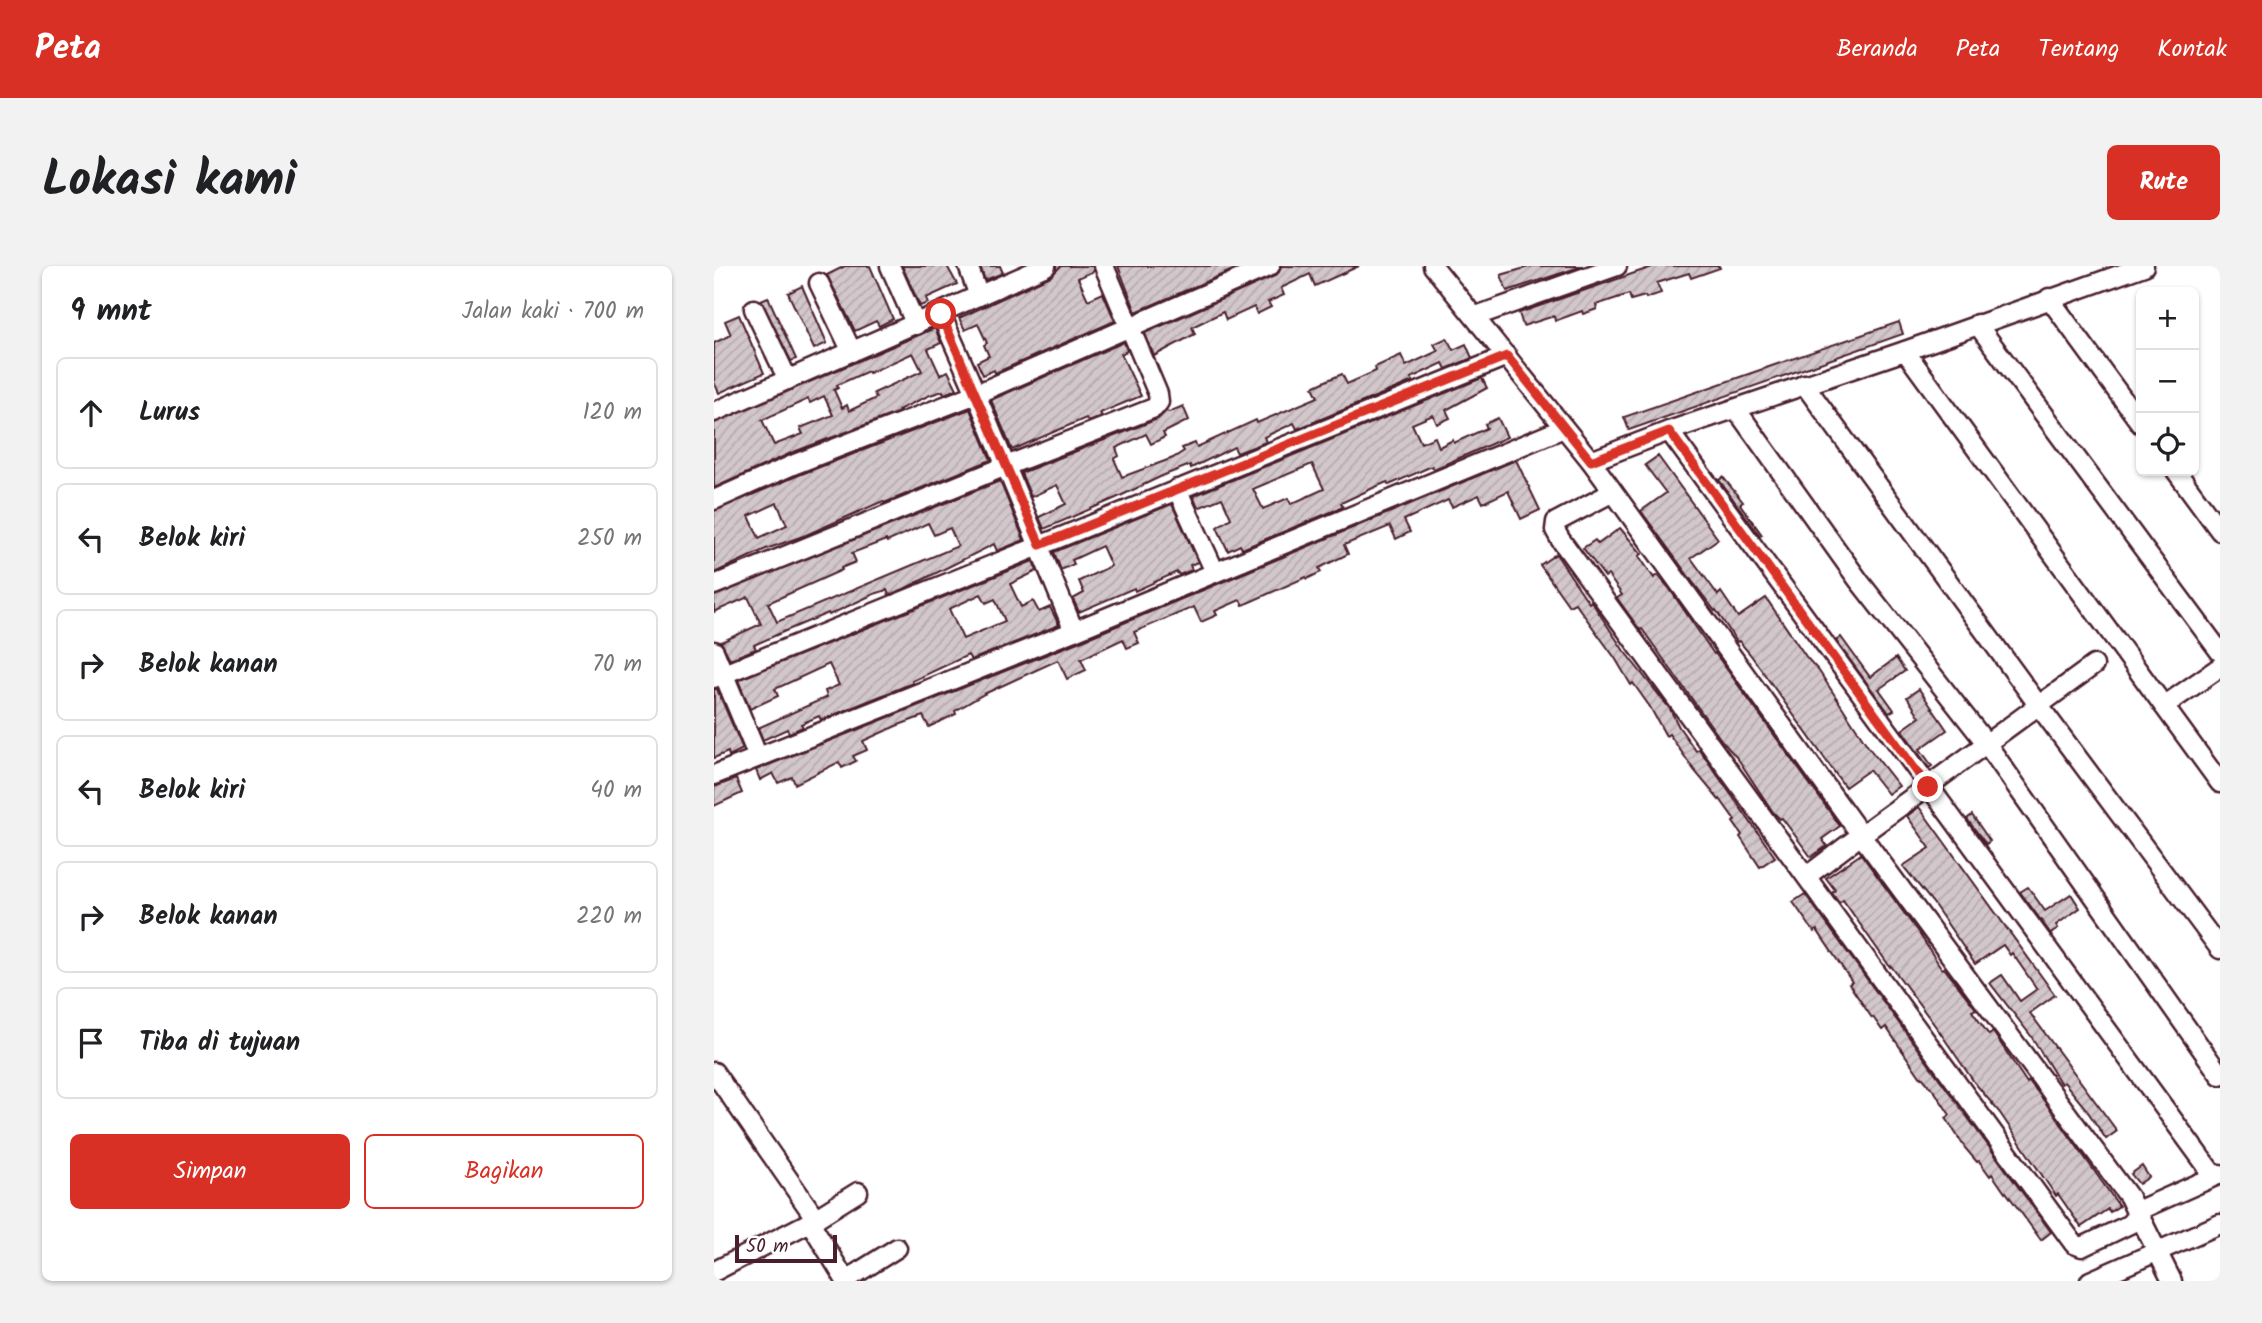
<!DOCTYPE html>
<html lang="id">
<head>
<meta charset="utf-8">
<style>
	body { margin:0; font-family:Kalam,sans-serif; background:#f2f2f2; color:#202124 }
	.controls { position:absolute; right:21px; top:21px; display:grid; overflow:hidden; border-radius:10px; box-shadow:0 2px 5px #0004 }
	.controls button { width:63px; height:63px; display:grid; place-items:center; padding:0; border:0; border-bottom:2px solid #e0e0e0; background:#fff; color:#202124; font:35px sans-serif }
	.scale { position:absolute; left:21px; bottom:18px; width:102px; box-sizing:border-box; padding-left:7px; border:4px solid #4a1f2b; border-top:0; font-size:19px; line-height:24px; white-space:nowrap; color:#4a1f2b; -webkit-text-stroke:5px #fff; paint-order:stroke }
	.stop { position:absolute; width:21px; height:21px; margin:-16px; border:5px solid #d93025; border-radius:50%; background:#fff }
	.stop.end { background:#d93025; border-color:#fff; box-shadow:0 2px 7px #0008 }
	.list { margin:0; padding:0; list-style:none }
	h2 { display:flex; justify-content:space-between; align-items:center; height:91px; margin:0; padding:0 28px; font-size:30px }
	h2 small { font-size:23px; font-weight:400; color:#757577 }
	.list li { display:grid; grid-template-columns:46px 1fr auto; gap:21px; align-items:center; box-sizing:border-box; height:112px; margin:0 14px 14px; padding:0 14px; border:2px solid #e0e0e0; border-radius:10px }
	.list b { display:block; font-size:26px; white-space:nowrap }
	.list em { font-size:23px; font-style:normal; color:#757577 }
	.actions { display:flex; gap:14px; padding:21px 28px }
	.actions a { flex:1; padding:16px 0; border:2px solid #d93025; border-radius:10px; text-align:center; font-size:24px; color:#d93025 }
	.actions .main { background:#d93025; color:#fff }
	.icon { flex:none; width:38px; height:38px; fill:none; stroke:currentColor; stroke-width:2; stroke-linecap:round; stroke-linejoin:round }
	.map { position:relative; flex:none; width:1506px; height:1015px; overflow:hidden; border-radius:10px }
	header { display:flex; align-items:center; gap:42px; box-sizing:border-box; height:98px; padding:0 35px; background:#d93025; color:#fff }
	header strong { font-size:33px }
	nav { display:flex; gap:38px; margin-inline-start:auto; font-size:24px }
	.intro { display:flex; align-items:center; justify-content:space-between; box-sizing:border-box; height:168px; padding:0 42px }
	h1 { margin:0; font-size:49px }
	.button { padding:18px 32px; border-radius:10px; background:#d93025; color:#fff; font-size:24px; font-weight:700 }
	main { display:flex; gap:42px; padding:0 42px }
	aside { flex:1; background:#fff; border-radius:10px; box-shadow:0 2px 5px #0004 }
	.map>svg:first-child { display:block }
	.building { fill:url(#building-hatch); stroke:#4a1f2b; stroke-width:2; fill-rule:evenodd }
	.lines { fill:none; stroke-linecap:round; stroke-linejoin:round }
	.minor-casing { stroke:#4a1f2b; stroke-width:23 }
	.minor { stroke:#fff; stroke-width:18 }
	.route { stroke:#d93025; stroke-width:9 }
</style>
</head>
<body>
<header>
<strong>Peta</strong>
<nav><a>Beranda</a><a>Peta</a><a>Tentang</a><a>Kontak</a></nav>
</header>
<div class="intro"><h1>Lokasi kami</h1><a class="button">Rute</a></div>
<main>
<aside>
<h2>9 mnt<small>Jalan kaki · 700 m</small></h2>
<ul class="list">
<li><svg class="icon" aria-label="ahead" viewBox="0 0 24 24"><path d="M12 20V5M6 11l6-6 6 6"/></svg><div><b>Lurus</b></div><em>120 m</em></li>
<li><svg class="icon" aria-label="left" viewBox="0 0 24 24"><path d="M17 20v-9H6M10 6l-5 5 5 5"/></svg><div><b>Belok kiri</b></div><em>250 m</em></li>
<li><svg class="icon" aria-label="right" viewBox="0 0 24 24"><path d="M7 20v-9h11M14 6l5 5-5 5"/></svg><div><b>Belok kanan</b></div><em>70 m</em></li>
<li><svg class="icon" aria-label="left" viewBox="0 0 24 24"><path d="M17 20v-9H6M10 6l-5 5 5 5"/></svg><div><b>Belok kiri</b></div><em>40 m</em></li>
<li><svg class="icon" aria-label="right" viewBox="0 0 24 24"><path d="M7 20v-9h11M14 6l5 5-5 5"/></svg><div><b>Belok kanan</b></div><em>220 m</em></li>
<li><svg class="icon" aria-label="arrive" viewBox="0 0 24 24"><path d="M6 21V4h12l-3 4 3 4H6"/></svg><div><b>Tiba di tujuan</b></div></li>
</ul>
<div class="actions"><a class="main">Simpan</a><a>Bagikan</a></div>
</aside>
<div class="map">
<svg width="1506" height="1015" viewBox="0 0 1506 1015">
	<defs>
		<pattern id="building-hatch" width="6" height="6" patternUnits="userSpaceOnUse" patternTransform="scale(1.75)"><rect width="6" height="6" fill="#d2c7cb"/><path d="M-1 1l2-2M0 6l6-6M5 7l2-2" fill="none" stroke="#b6aaae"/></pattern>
	</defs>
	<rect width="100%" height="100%" fill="#fff"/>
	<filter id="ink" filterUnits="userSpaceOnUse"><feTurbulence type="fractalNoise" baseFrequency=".0143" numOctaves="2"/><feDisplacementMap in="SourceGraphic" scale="14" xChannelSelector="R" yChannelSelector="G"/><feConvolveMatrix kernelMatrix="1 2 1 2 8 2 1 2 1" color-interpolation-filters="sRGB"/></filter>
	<g filter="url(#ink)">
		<g class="building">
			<path d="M131,0h25l23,53 -14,7 -3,-5 -21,10 -28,-56z"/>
			<path d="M188,0h45l10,18 -31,14 2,5 -8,3z"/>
			<path d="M266,0h20l3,7 -18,7z"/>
			<path d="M347,0h32l1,5 -16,7 10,22 15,-7 12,28 -120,52 -1,-3 -11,5 -6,-13 12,-6 -5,-11 3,-2 -9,-19 -13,6 -6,-12 92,-42z"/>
			<path d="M404,0h124l-106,46z"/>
			<path d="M567,0h78l-44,20 -5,-12 -29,14 3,7 -16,7 3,5 -14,7 -3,-7 -28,13 -3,-8 -31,15 3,7 -41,22 -9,-23 130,-57 4,-4z"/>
			<path d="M818,0h51l-76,25 -6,-16z"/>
			<path d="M941,0h64l1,2 -29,10 -2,-5 -32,10 4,10 -15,5 -1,-2 -14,4 -2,-6 -33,11 1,4 -14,5 -1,-3 -27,10 -1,-5 -31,10 -4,-13z"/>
			<path d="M88,20l25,57 -13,6 -26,-56z"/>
			<path d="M54,31l28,62 -5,2 -30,-61z"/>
			<path d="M25,49l25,58 -45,20 -5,-11v-39l17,-8 -6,-14z"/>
			<path d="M1185,56l4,12 -274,96 -5,-13z"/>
			<path d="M221,62l6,15 -13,6 12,26 8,-4 9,18 -13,5 -1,-3 -13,4 -32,15 1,2 -108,41 -77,35v-65zM199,87l9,18 -48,22 2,5 -27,13 -2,-6 -5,3 -8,-18 4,-2 -1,-3 31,-14 1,2zM110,130l9,19 -33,13 3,6 -29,11 -12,-25 46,-21 2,4z"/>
			<path d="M733,72l6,12 13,-6 6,14 -26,11 -3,-6 -32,15 2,3 -14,6 -102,42 -3,-6 -30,14 2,5 -29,11 -3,-6 -43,21 -1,-3 -28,11 -46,22 -72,31 -5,-12 27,-13 -9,-19 -26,12 -10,-24 137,-54 8,-8 3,1 14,-6 6,14 -26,13 2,4 -14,7 -5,-10 -30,14 3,8 -5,3 8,18 51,-19 11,-7 -2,-3 13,-5 2,4 59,-27 1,3 61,-26 -5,-10 15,-7 14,-6 5,10 29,-13 -1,-4 26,-12 5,11 32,-15 -4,-7z"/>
			<path d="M410,76l3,9 -6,3 20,42 -41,17 2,3 -14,6 -2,-4 -74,32 -21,-50z"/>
			<path d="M768,112l5,10 -41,22 4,8 -13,6 -4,-9 -21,9 9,19 14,-6 4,10 14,-7 1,3 33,-15 -2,-4 13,-6 9,19 -73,32 -2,-3 -43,19 -2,-3 -14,6 -32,15 2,4 -101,42 -2,-4 -12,6 -11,-24 14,-9 -9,-20 -24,10 -5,-12zM598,198l12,25 -33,15 -3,-6 -25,11 -10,-20z"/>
			<path d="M256,143l21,51 -107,43 -1,-2 -77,34 -40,14 -52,24v-62l85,-36zM63,237l10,22 -28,13 -10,-22z"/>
			<path d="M944,190l60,83 -27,19 16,22 11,15 3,-3 17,25 28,-19 41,60 12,13 50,77 30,38 -11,8 -19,-24 -24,17 -95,-133 -11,-13 -2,1 -21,-32 -1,1 -23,-30 -51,-70 25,-18 -21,-28z"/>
			<path d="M802,194l24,50 -19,9 -13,-28 -25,12 -4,-8 -27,12 -4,-7 -44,20 6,12 -14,7 -6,-13 -46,19 4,9 -29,14 2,4 -14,7 -1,-2 -63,28 -3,-5 -25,11 2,4 -16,7 -7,-15 -60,25 5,11 -12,5 -4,-9 -42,20 5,11 -19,9 -9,-19 -74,34 -29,17 1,3 -27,13 -6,-11 -27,10 -33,15 4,9 -14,6 3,5 -14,7 -3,-6 -44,22 -3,-7 -14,6 -5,-10 -13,7 -4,-10 322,-128z"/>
			<path d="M1009,211l20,25 -3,2 22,31 -2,1 -41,-56z"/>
			<path d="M286,215l24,59 -27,11 -3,-7 -90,45 -15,6 -2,-5 -13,4 -45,21 -1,-2 -45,19 -29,13 2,4 -26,10 -9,-17 40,-18 -13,-27 -34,15v-16zM214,257l6,12 16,-7 8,18 -181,76 -9,-19 74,-33 -1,-2 15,-6 -4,-9 34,-13 1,2z"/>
			<path d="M458,238l26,58 -8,3 2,5 -13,5 -2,-3 -42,19 -1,-3 -55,24 -6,-13 11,-6 -5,-12 32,-15 -9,-20 -30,14 2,4 -13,6 -7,-18z"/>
			<path d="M906,262l22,26 -3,2 15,22 4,-3 11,13 45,66 1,-1 125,173 -18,13 5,7 -16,11 -29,-39 -2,1 -7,-7 -35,-53 -16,-18 -80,-112 -2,1 -23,-32 5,-3 -14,-20 -3,2 -22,-29 12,-8 3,4z"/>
			<path d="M842,288l33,49 2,-2 33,50 46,58 9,18 17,24 3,-2 76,108 -15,10 -20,-30 2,-2 -9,-13 2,-2 -15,-21 -1,1 -25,-30 -25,-36 -3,2 -16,-29 -17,-24 -2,2 -16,-27 -40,-55 -6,3 -29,-41z"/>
			<path d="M319,295l4,10 -27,13 11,23 12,-6 6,11 11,-5 9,18 -88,35 -3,-5 -56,26 1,2 -92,37 -2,-4 -18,8 2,3 -14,6 -2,-4 -24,11 -5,-12 69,-31 -2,-6 14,-6 -10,-21 -54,25 3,7 -28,13 -12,-29zM267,328l5,9 9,-4 10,22 -42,18 -14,-30z"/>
			<path d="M1127,371l29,40 26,-19 9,13 -26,18 15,21 -5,3 -53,-72z"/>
			<path d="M0,423h3l26,60 -14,7 -1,-4 -14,6z"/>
			<path d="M1205,423l28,41 -27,19 12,17 -3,2 -27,-38 18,-13 -13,-20z"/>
			<path d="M22,513l6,14 -28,13v-19z"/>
			<path d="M1205,541l136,188 -25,18 87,118 -11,8 -20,-30 -22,-27 -3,2 -30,-48 -41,-53 12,-8 18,26 17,-12 -25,-36 -2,2 -7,-10 -28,19 -42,-61 -30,-37 27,-18 -23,-32z"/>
			<path d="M1258,549l18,26 -4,3 -19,-25z"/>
			<path d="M1147,588l59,81 22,34 2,-1 32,41 -4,2 17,24 4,-3 34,51 2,-2 25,33 65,92 -9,6 -2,-3 -27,18 -23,-33 -2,2 -56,-83 -26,-31 -35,-51 -48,-65 -1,1 -47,-67 -4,3 -7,-10 3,-3 -9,-12z"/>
			<path d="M1314,621l17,24 26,-17 9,14 -24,17 2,3 -7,6 -31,-42z"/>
			<path d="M1091,628l246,338 -10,8 -35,-48 -1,1 -13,-19 -2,2 -11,-15 -2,1 -12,-14 -19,-30 4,-3 -15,-23 -13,-15 -1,1 -35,-51 -4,3 -9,-13 -1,1 -23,-34 3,-2 -35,-52 -3,2 -21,-30z"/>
			<path d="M1428,900l7,11 -10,7 -8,-10z"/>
		</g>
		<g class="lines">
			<g class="minor-casing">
				<g id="minor">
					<path d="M176,0l26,59"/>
					<path d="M254,0l11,30"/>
					<path d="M719,0l158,195 270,374 268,362 8,17 -7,10 -48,23 -8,-3 -514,-705 -5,-9 1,-8 57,-30"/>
					<path d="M105,17l33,69"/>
					<path d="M1335,32l92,126"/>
					<path d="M40,43l34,71"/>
					<path d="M227,48l35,80 98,237"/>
					<path d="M762,50l141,-50"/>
					<path d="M1263,58l243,328"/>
					<path d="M1191,85l315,432"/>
					<path d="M1090,118l235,322 181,243"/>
					<path d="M1022,143l123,172 127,162 234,332"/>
					<path d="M0,146l332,-146"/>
					<path d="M955,165l545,745"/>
					<path d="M877,195l78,-30 236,-80 239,-85"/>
					<path d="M1462,205l44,60"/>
					<path d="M463,223l38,83"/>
					<path d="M0,234l81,-36 181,-70 294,-128"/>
					<path d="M0,319l292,-119 148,-58 5,-6 -1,-8 -54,-128"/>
					<path d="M0,385l44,106"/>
					<path d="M0,412l793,-322"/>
					<path d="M1450,440l56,-39"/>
					<path d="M0,509l360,-144 490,-203"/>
					<path d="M1093,610l54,-41 233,-170"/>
					<path d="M0,806l102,147"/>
					<path d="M96,956l48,-30"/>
					<path d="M1,1005l95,-49 36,59"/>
					<path d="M132,1014l51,-32"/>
					<path d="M1376,1015l130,-57"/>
					<path d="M1458,1015l-35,-70 83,-37"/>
				</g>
			</g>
			<use href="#minor" class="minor"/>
		</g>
	</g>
	<g class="lines" filter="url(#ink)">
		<path class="route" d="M227,48l99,231 467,-189 84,105 78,-30 259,356"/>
	</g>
</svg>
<div class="controls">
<button>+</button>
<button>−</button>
<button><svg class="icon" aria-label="locate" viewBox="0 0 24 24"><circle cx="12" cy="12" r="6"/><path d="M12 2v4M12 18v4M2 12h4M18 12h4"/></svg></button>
</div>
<div class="scale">50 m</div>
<div class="stop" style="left:227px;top:48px"></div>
<div class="stop end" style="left:1214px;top:521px"></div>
</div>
</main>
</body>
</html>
